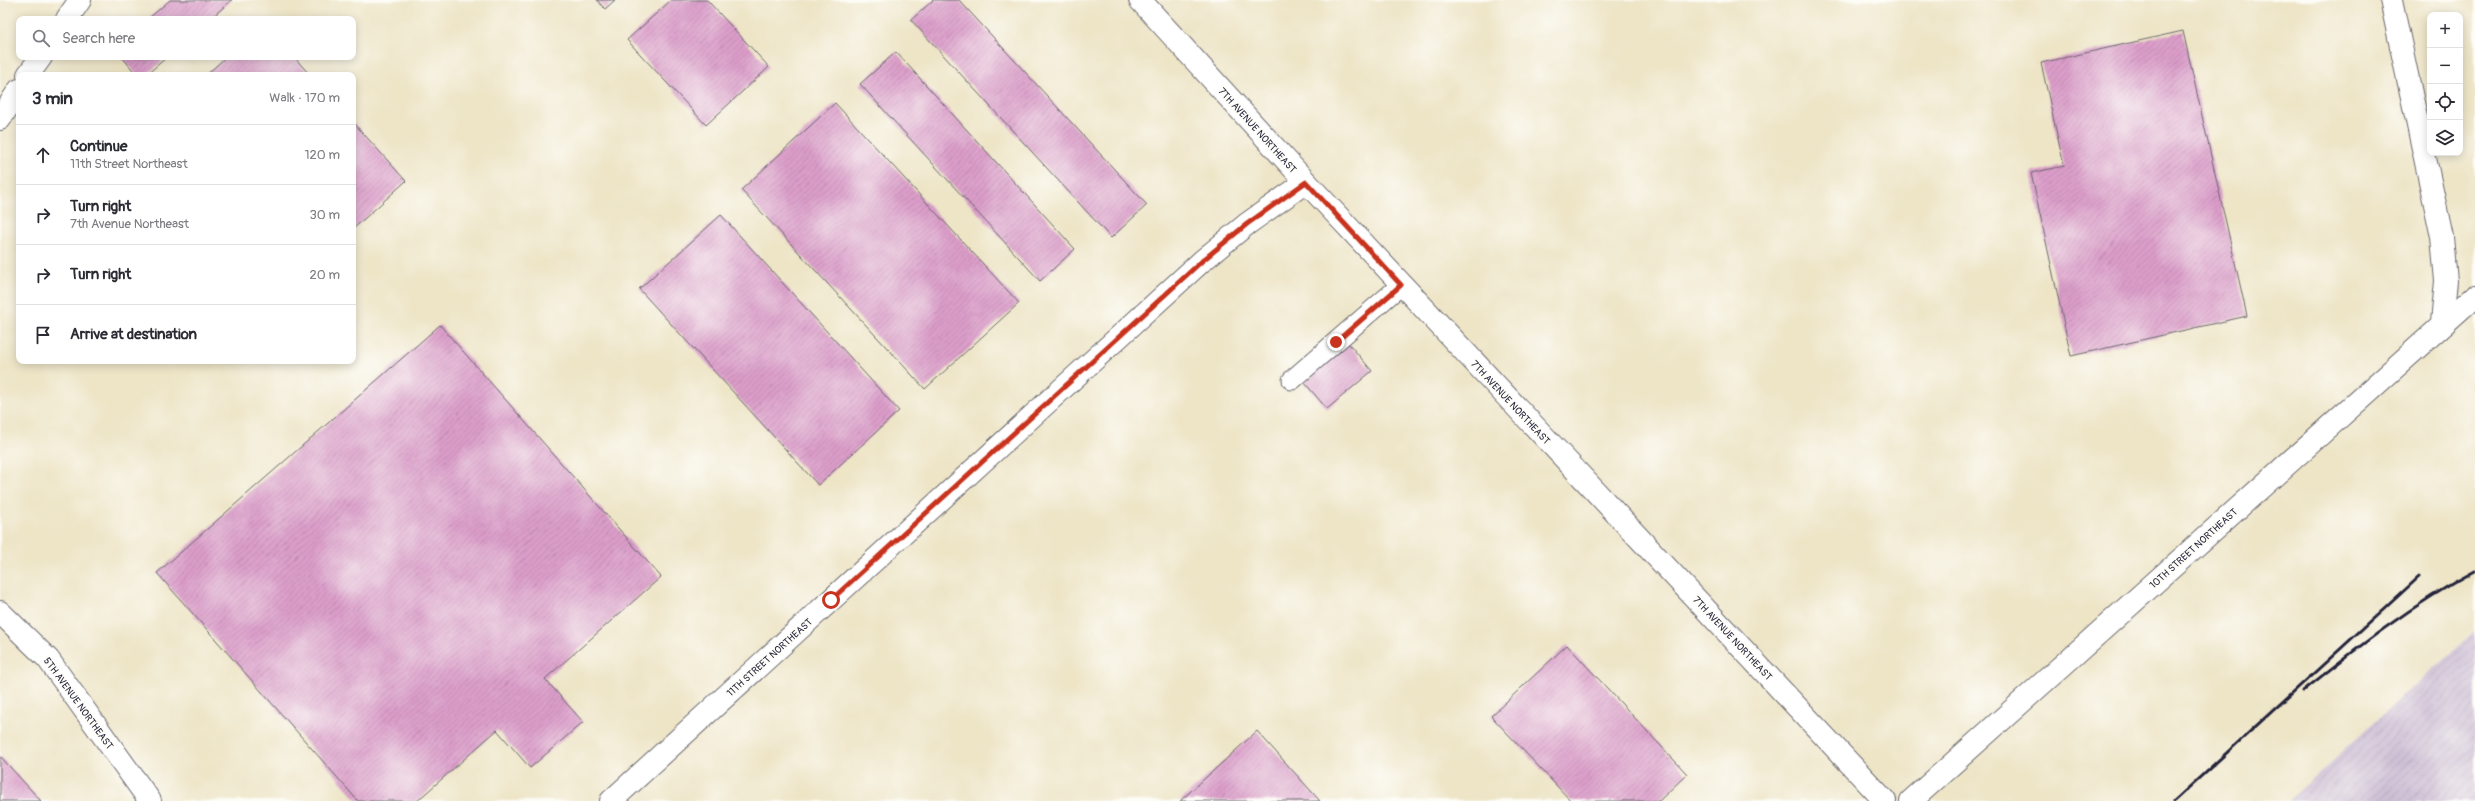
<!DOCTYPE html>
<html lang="en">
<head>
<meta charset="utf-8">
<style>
	body { margin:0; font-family:Pangolin,sans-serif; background:#f7f7f7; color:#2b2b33 }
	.controls { position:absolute; right:12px; top:12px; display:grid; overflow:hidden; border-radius:8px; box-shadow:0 2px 10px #0003 }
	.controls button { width:36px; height:36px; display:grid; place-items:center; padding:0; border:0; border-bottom:1px solid #e1e1e2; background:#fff; color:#2b2b33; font:20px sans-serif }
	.stop { position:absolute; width:12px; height:12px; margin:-9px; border:3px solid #c8321e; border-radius:50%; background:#fff }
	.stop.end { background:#c8321e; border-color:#fff; box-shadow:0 1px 4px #0008 }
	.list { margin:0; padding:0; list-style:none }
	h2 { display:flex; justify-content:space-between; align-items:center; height:52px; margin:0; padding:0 16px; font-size:17px }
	h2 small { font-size:13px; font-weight:400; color:#7c7c81 }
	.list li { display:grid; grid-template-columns:26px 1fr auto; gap:12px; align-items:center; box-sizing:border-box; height:60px; padding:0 16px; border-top:1px solid #e1e1e2 }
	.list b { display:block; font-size:15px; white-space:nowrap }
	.list p { margin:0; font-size:13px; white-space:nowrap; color:#7c7c81 }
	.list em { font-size:13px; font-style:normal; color:#7c7c81 }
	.icon { flex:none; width:22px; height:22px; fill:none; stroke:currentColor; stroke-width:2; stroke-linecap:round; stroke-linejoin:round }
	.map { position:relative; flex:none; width:2475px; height:801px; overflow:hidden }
	.search { position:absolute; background:#fff; box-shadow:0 2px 10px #0003; left:16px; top:16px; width:340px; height:44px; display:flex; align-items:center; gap:10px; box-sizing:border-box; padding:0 14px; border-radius:8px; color:#7c7c81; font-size:15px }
	.panel { position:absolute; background:#fff; box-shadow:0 2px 10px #0003; left:16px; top:72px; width:340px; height:292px; border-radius:8px }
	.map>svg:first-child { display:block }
	.industrial { fill:url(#industrial-furrows) }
	.building { fill:url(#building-hatch) }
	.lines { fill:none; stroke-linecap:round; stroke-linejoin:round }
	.service-casing { stroke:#69666c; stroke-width:21 }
	.minor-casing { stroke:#69666c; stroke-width:24 }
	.service { stroke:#fff; stroke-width:19 }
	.minor { stroke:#fff; stroke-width:22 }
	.rail { stroke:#22223b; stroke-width:3 }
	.route { stroke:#c8321e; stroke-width:5 }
	.labels { text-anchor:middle; stroke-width:3.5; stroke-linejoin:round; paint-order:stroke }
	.street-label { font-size:10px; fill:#22223b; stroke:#fdfcf7 }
</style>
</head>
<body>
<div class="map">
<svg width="2475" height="801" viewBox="0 0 2475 801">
	<defs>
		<pattern id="industrial-furrows" width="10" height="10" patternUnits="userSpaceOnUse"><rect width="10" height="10" fill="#ccbed4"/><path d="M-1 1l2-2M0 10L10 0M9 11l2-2" fill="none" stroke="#afa3b7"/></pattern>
		<pattern id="building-hatch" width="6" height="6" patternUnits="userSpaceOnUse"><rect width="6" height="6" fill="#dc9eca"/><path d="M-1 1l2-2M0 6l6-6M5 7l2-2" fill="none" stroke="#b280a5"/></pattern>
	</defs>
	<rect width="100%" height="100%" fill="#fdfcf7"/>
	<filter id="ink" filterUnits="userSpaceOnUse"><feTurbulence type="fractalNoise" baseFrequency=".025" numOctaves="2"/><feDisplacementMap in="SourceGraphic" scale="8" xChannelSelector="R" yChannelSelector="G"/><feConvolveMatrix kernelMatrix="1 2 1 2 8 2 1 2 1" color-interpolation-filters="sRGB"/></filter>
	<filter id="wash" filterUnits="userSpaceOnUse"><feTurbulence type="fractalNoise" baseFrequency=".012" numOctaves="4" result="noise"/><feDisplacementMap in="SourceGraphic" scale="16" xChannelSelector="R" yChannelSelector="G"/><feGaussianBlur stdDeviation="0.9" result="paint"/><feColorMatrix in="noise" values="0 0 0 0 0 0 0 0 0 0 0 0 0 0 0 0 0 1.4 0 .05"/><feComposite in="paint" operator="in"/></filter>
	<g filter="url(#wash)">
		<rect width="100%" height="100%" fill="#eee5c7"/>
		<path class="industrial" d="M2475,631v170h-187z"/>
		<g id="blocks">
			<g class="building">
				<path d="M170,0h62l-22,19h-62z"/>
				<path d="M597,0h18l-10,9z"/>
				<path d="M671,0h36l62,67 -63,58 -79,-85z"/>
				<path d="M933,0h26l188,205 -36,33 -200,-218z"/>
				<path d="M2183,31l64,285 -176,40 -40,-183 33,-7 -23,-103z"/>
				<path d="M896,52l179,197 -35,32 -180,-197z"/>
				<path d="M122,57h45l-21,18h-9z"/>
				<path d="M226,57h68l16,18h-104z"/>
				<path d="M835,103l184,200 -94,86 -184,-199z"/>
				<path d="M353,122l53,59 -53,48z"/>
				<path d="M721,215l178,196 -81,74 -179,-196z"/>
				<path d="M440,325l221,252 -116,102 38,43 -53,46 -33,-38 -80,71h-59l-201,-228z"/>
				<path d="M1349,344l23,27 -45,38 -23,-27z"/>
				<path d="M1567,645l120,129 -28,27h-88l-80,-85z"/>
				<path d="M1257,731l63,70h-140z"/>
				<path d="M0,756l41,45h-41z"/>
			</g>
		</g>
	</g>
	<g filter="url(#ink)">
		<use href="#blocks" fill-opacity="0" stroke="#69666c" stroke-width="1"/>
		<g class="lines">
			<g class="service-casing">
				<path id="service" d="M1292,380l109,-95"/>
			</g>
			<g class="minor-casing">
				<g id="minor">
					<path d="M1140,0l166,182 579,619"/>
					<path d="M2391,0l51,237 4,44 -4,42"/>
					<path d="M67,19l13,-19"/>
					<path d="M28,75l13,-18"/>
					<path d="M0,119l19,-29"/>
					<path d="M0,612l48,47 102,142"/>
					<path d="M611,801l591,-540 45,-37 59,-42"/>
					<path d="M1911,801l564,-505"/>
				</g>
			</g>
			<use href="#service" class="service"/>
			<use href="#minor" class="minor"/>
			<g class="rail">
				<path d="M2303,691c55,-44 110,-87 172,-120"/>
				<path d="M2174,801l245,-224"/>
			</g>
		</g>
	</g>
	<g class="lines" filter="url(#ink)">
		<path class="route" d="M831,600l371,-339 45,-37 59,-42 95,103 -65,57"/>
	</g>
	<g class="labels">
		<g class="street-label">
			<text transform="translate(1258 130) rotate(48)" y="4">7TH AVENUE NORTHEAST</text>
			<text transform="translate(1511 402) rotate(47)" y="4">7TH AVENUE NORTHEAST</text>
			<text transform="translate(2193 548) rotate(-42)" y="4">10TH STREET NORTHEAST</text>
			<text transform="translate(1733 638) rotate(47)" y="4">7TH AVENUE NORTHEAST</text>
			<text transform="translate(769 657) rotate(-42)" y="4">11TH STREET NORTHEAST</text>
			<text transform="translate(79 703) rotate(54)" y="4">5TH AVENUE NORTHEAST</text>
		</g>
	</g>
</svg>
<div class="controls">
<button>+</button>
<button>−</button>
<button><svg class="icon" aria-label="locate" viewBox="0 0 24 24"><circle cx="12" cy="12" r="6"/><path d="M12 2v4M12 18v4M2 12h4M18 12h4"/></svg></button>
<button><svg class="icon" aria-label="layers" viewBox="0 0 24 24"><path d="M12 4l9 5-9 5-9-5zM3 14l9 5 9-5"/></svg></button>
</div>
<div class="stop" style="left:831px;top:600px"></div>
<div class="stop end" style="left:1336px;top:342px"></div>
<div class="search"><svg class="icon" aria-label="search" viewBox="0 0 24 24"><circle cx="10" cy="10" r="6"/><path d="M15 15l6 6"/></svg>Search here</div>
<section class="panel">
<h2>3 min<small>Walk · 170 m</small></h2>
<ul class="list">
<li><svg class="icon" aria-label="ahead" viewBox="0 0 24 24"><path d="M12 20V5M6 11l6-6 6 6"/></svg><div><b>Continue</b><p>11th Street Northeast</p></div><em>120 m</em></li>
<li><svg class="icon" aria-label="right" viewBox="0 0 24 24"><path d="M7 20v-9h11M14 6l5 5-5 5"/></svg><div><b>Turn right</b><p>7th Avenue Northeast</p></div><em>30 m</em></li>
<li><svg class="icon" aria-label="right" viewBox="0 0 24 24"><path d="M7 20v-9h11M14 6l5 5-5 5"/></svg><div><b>Turn right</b></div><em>20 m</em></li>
<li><svg class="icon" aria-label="arrive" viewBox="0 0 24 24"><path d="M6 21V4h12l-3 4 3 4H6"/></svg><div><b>Arrive at destination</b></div></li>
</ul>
</section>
</div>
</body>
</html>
